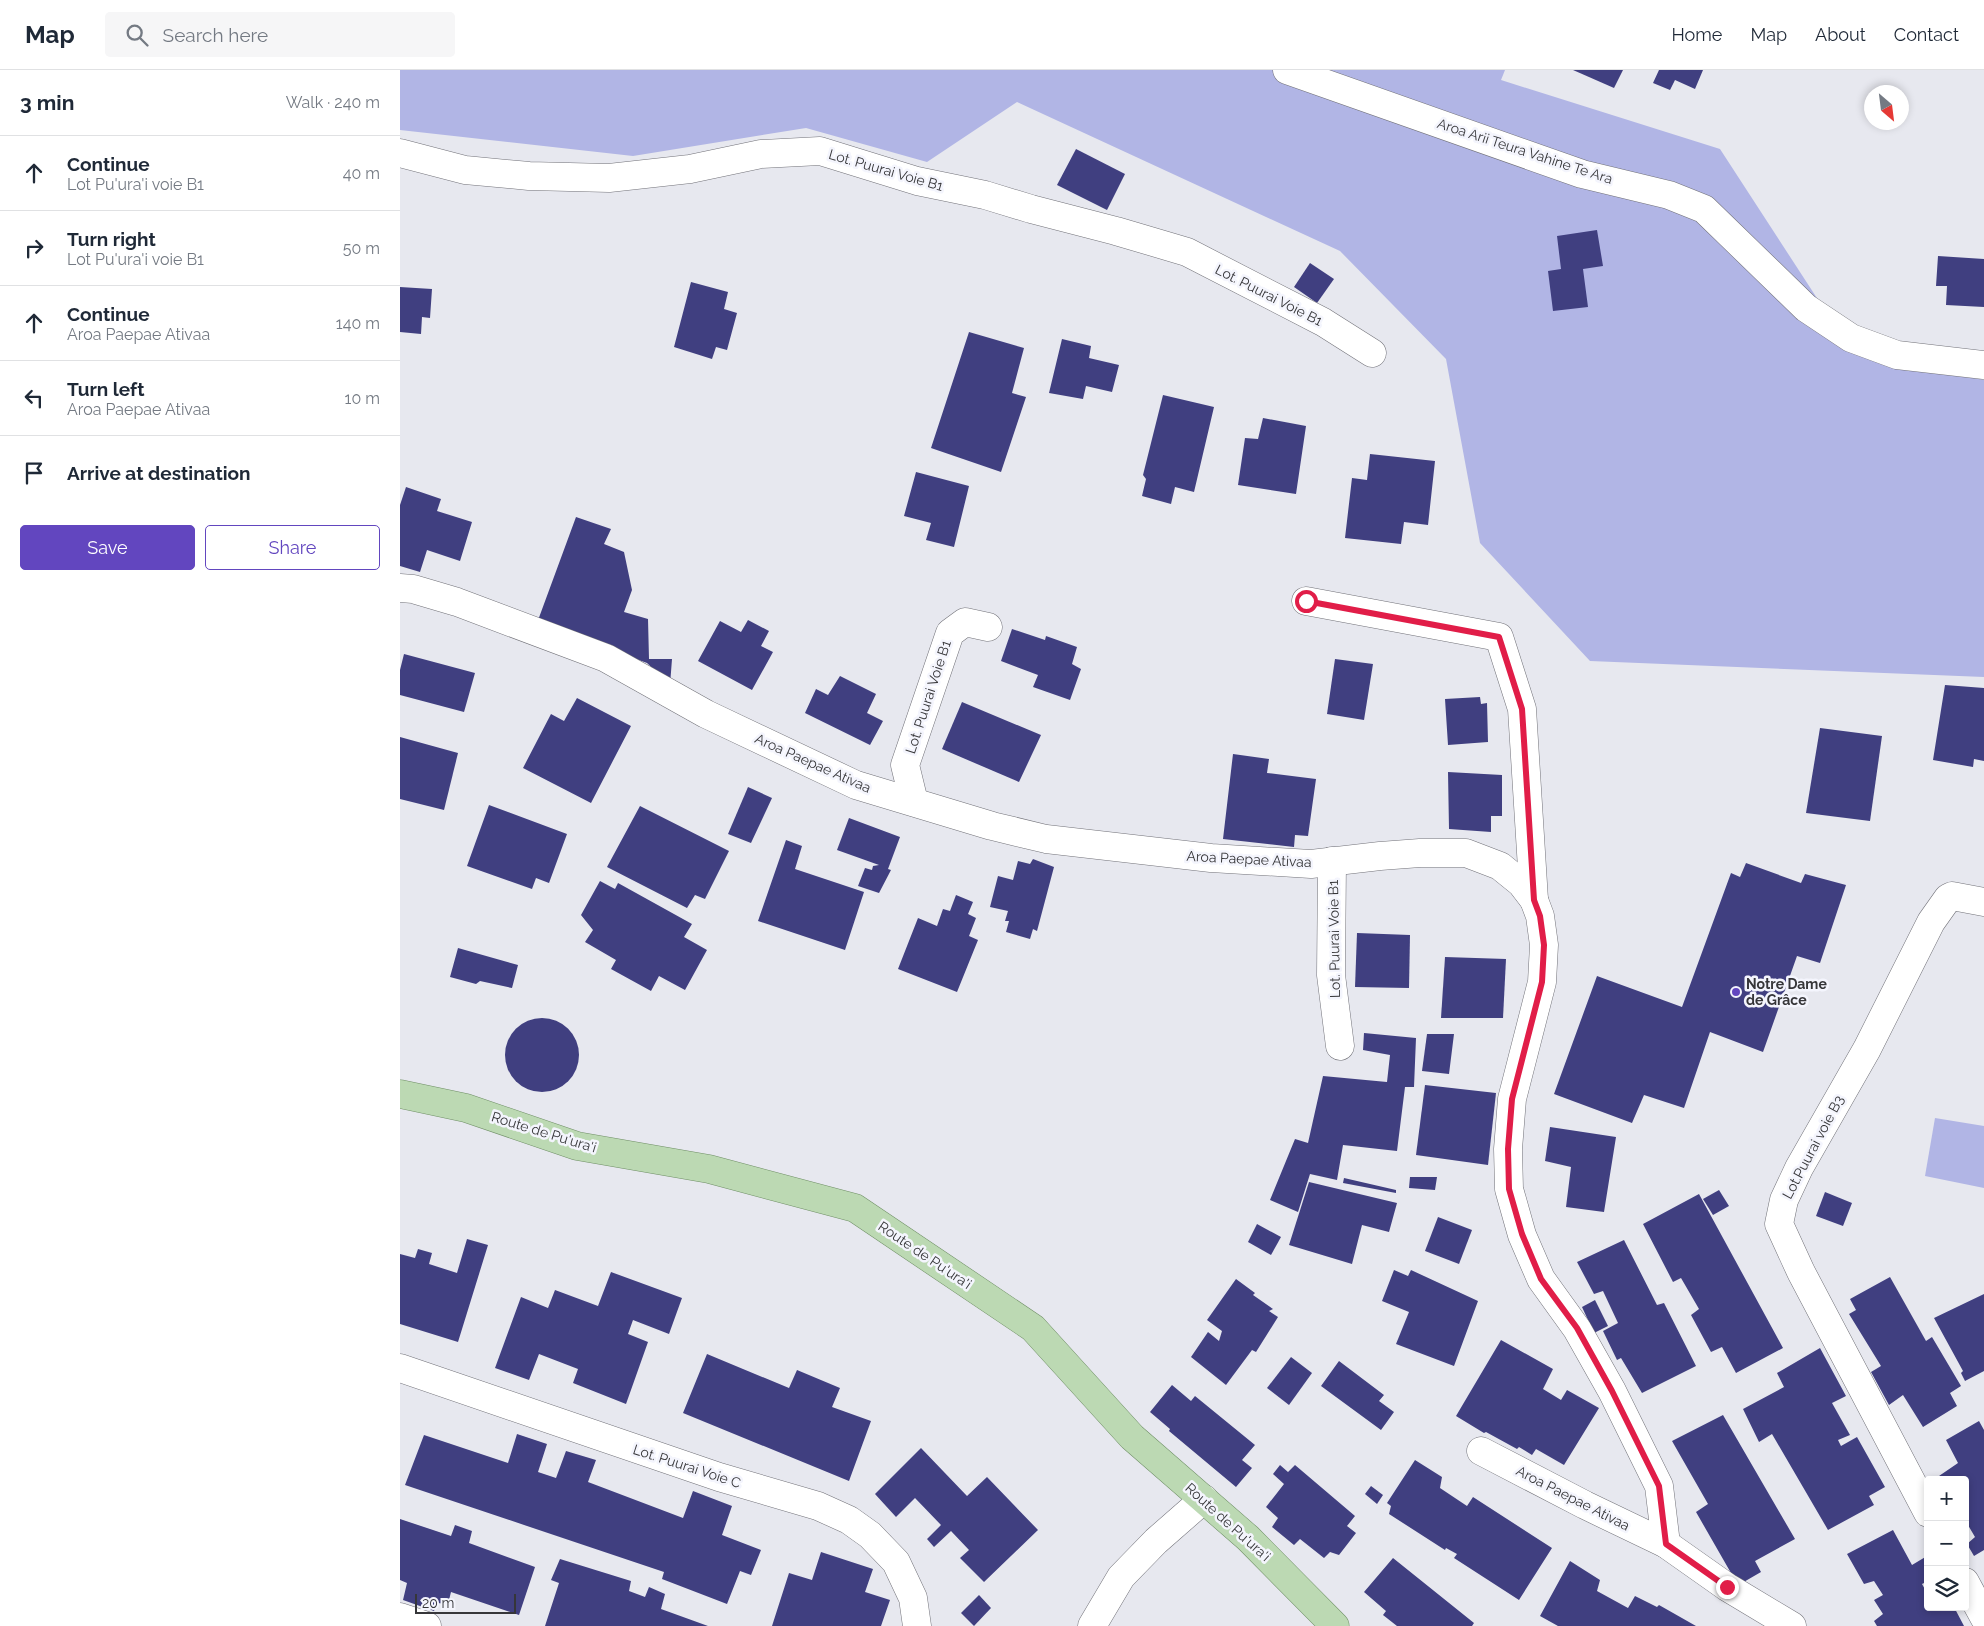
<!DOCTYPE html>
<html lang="en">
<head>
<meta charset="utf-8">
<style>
	body { margin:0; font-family:Raleway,sans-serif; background:#f6f6f7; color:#1f2937 }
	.controls { position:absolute; right:15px; bottom:15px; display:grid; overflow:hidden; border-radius:5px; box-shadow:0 2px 8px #0003 }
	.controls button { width:45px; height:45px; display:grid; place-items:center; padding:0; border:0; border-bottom:1px solid #e0e1e3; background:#fff; color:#1f2937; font:25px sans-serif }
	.compass { position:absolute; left:1464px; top:15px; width:45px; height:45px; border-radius:50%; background:#fff; box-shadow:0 2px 8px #0003; rotate:152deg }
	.scale { position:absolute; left:15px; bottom:12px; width:101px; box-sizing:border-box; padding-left:5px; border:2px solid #363639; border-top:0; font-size:14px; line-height:18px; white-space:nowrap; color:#363639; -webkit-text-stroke:4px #f4f5fd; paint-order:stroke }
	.stop { position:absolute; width:15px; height:15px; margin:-11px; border:4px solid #e11d48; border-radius:50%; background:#fff }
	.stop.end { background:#e11d48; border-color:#fff; box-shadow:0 1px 5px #0008 }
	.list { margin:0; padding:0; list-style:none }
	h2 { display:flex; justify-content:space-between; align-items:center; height:65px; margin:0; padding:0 20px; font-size:21px }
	h2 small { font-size:16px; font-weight:400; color:#747a83 }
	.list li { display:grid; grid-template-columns:32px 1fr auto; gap:15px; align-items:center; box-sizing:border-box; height:75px; padding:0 20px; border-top:1px solid #e0e1e3 }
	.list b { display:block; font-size:19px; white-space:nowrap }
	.list p { margin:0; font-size:16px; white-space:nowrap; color:#747a83 }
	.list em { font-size:16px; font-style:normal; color:#747a83 }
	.actions { display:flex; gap:10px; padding:15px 20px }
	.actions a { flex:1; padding:11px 0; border:1px solid #6246bf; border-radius:5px; text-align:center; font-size:18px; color:#6246bf }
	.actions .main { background:#6246bf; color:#fff }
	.icon { flex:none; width:28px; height:28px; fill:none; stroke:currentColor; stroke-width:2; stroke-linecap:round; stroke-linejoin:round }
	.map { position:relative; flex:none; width:1584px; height:1556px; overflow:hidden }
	header { display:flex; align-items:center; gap:30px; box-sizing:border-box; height:70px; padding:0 25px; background:#fff; border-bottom:1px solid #e0e1e3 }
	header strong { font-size:24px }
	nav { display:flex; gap:28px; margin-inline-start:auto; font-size:18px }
	.search { width:350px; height:45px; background:#f6f6f7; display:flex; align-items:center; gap:12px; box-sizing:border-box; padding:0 18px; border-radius:5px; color:#747a83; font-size:19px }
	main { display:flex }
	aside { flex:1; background:#fff }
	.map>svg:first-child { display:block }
	.green { fill:#b1b5e5 }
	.building { fill:#403f80 }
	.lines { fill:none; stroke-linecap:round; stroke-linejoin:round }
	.minor-casing { stroke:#727279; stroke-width:29 }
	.major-casing { stroke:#708f67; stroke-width:29 }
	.minor { stroke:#fff; stroke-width:28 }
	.major { stroke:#bcd9b3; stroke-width:28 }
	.route { stroke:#e11d48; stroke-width:6 }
	.poi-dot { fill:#6246bf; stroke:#f4f5fd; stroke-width:2 }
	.labels { text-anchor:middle; stroke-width:5; stroke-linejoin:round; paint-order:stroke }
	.street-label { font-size:14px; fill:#363639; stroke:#f4f5fd }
	.poi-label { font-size:14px; font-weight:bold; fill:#363639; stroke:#f4f5fd; text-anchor:start }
</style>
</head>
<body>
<header>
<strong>Map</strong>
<div class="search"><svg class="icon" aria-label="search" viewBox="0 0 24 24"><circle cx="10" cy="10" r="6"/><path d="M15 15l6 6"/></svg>Search here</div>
<nav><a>Home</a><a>Map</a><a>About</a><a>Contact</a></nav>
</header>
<main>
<aside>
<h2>3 min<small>Walk · 240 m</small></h2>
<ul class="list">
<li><svg class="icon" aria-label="ahead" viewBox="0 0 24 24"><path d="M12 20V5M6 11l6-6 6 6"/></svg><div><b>Continue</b><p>Lot Pu'ura'i voie B1</p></div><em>40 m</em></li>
<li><svg class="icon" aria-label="right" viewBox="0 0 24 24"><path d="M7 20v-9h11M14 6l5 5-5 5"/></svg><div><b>Turn right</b><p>Lot Pu'ura'i voie B1</p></div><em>50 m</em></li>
<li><svg class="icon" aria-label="ahead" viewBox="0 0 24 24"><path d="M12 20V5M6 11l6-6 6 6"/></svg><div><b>Continue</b><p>Aroa Paepae Ativaa</p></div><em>140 m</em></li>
<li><svg class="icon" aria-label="left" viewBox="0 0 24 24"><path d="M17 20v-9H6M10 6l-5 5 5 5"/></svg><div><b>Turn left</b><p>Aroa Paepae Ativaa</p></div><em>10 m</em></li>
<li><svg class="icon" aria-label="arrive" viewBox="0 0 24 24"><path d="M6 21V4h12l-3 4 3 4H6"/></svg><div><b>Arrive at destination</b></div></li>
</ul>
<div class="actions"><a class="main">Save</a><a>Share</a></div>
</aside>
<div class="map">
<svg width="1584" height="1556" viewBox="0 0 1584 1556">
	<rect width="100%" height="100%" fill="#e7e8ef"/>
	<g class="green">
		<path d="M0,0h1105l-4,10 219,69 132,203 132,28v297l-394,-16 -110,-118 -34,-184 -106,-108 -323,-149 -90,60 -121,-34 -173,28 -233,-26z"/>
		<path d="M1535,1048l49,8v62l-59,-12z"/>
	</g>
	<g class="building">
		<path d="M1173,0h50l-9,18z"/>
		<path d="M1259,0h44l-8,19 -20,-9 -5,10 -17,-7z"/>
		<path d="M676,79l49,25 -18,36 -50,-25z"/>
		<path d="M1197,160l6,36 -20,3 5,38 -35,4 -5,-40 13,-2 -4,-33z"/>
		<path d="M1538,186l46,3v48l-38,-2 1,-19h-11z"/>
		<path d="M910,193l24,16 -17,24 -23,-16z"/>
		<path d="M291,212l37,10 -4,17 13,4 -10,37 -11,-3 -4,12 -38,-12z"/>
		<path d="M0,217l32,2 -2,29 -8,-1 -1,17 -21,-2z"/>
		<path d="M569,262l55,16 -12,45 14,4 -25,75 -70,-24z"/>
		<path d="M662,269l29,7 -2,12 30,7 -7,27 -26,-6 -3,13 -34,-6z"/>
		<path d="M763,325l51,12 -20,85 -19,-5 -4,17 -29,-8 4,-17 -3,-4z"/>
		<path d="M863,348l43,8 -10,68 -58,-9 7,-47 13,1z"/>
		<path d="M970,384l65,7 -7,64 -24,-3 -3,22 -56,-6 7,-60 15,2z"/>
		<path d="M516,402l53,14 -15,61 -28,-7 5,-17 -27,-7z"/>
		<path d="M6,417l35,12 -4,12 35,11 -12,39 -33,-11 -7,22 -20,-6v-61z"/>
		<path d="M176,447l35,12 -7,15 20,8 8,38 -8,22 24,7 1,40h23l-2,26 -23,-22 -110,-40z"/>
		<path d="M348,550l21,11 -8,15 12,6 -21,38 -54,-29 22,-40 21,11z"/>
		<path d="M612,559l33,11 1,-4 31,11 -5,17 9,5 -11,31 -37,-13 5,-12 -37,-14z"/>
		<path d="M4,584l71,19 -11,39 -64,-17v-25z"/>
		<path d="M935,589l38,5 -9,56 -37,-6z"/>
		<path d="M440,606l36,18 -9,19 16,8 -13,24 -65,-32 11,-24 12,6z"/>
		<path d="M1545,615l39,3v73l-10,-2 -1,8 -40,-7z"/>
		<path d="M1080,627l1,7 6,-1 1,39 -40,3 -3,-46z"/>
		<path d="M177,628l54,28 -40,77 -68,-35 28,-54 13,7z"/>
		<path d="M562,632l79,33 -22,47 -77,-33z"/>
		<path d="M1420,658l62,8 -12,85 -64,-8z"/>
		<path d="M0,667l58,16 -14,57 -44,-11z"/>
		<path d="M833,684l36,5 -2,14 49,6 -8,57 -13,-1 -1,12 -71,-8z"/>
		<path d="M1048,702l54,3v41h-11v16l-42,-3z"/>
		<path d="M348,717l24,11 -21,45 -23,-9z"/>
		<path d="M89,735l78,29 -18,49 -13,-5 -4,11 -65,-23z"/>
		<path d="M240,736l89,45 -24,48 -10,-4 -8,13 -80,-41z"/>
		<path d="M449,748l51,19 -12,32 3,1 -12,23 -21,-7 7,-18 7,2 1,-4 6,-1 -42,-15z"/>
		<path d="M386,770l16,6 -7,23 69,23 -19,58 -87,-29z"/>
		<path d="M633,789l21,8 -17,64 -4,-2 -3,10 -24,-7 3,-11h-4l3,-10 -18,-4 8,-31 15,4 5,-19 12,3z"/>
		<path d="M1346,793l55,20 4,-9 41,11 -26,78 -23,-7 -34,96 -53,-20 -26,76 -40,-13 -12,28 -78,-29 43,-118 85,31 49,-134 9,4z"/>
		<path d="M200,811l15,8 3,-6 74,41 -8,13 23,13 -22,40 -26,-14 -8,15 -40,-22 5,-9 -31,-18 8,-12 -12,-15z"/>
		<path d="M556,825l17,7 -5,12 8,4 -7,18 9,4 -21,52 -59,-23 20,-51 19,8 6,-17 7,2z"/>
		<path d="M957,863l53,2 -1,53 -54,-1z"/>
		<path d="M58,878l60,17 -6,23 -32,-7 -4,3 -26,-7z"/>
		<path d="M1045,887l61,2 -3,59h-62z"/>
		<circle cx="142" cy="985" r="37"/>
		<path d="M964,963l52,5 -2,49h-9l-8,64 -54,-6 -6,35 -27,-6 -12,38 -28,-12 25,-61 13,4 15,-67 64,6 3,-27 -27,-5z"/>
		<path d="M1027,964h27l-5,40 -27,-3z"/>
		<path d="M1025,1015l71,8 -8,72 -72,-10z"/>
		<path d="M1150,1057l66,10 -12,75 -38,-5 5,-40 -26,-6z"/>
		<path d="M1010,1107h27l-2,13 -26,-2z"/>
		<path d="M944,1108l52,12v3l-53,-10z"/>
		<path d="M909,1112l88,21 -8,29 -27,-7 -10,39 -63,-19z"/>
		<path d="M1319,1120l10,16 -16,9 -10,-16z"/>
		<path d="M1425,1122l27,11 -9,23 -27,-10z"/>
		<path d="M1299,1124l84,154 -47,25 -14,-26 -11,5 -20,-37 8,-6 -18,-31 -8,4 -30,-58z"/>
		<path d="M1038,1147l34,13 -13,34 -34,-13z"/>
		<path d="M857,1154l24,13 -10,18 -23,-13z"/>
		<path d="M67,1169l21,6 -30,97 -58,-18v-70l15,4 3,-9 14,4 -3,11 28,9z"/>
		<path d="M1224,1170l33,65 7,-2 32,63 -54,27 -21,-35 -4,2 -14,-29 15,-8 -15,-32 -9,3 -17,-32z"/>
		<path d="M994,1200l14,6 3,-6 67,31 -24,65 -58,-22 13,-32 -27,-11z"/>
		<path d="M211,1202l71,26 -13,36 -36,-14 -5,14 20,8 -22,62 -53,-21 5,-14 -39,-15 -10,26 -34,-12 26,-71 27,11 7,-18 43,16z"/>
		<path d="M1490,1207l36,64 6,-4 29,49 -11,7 7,13 -34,21 -20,-32 -14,10 -18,-33 10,-6 -32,-52 7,-4 -6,-11z"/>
		<path d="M836,1209l19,14 -2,2 20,14 -4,2 9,6 -22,35 -4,-2 -26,35 -35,-28 17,-25 11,9 3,-10 -15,-11z"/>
		<path d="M1584,1224v77l-19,10 -4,-8 2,-2 -29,-53z"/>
		<path d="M1195,1230l13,26 -14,7 -12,-26z"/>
		<path d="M1101,1270l52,29 -10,20 18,11 6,-10 32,18 -35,57 -28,-16 -4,6 -13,-8 -2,2 -31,-17 -2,1 -28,-17z"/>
		<path d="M1420,1278l26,48 -14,7 18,32 -12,5 3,6 16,-9 28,50 -16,9 5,9 -46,25 -56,-96 -13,8 -16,-33 41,-22 -7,-14z"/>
		<path d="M307,1284l82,34 8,-18 43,18 -8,19 39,14 -22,60 -166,-68z"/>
		<path d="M891,1287l21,16 -23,32 -22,-17z"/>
		<path d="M939,1291l45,34 -5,6 15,11 -13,18 -60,-44z"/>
		<path d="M772,1315l19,16 4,-5 60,49 -13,15 10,8 -16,19 -67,-56 1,-2 -20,-17z"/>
		<path d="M1323,1345l72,124 -40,22 6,11 -19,11 -11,-10 -35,-61 12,-8 -36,-63z"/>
		<path d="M1579,1351l5,9v120l-10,6 -7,-12 8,-7 -10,-17v-40h-23l-3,-4 19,-13 -12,-23z"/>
		<path d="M117,1364l30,10 -9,28 18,6 10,-27 30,9 -8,22 95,36 10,-27 39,15 -10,29 39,15 -10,25 -11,-4 -13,33 -65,-25 2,-7 -259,-87 19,-50 84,28z"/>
		<path d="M521,1378l46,48 20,-19 51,53 -54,52 -24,-24 9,-8 -18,-19 -17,16 -7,-8 14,-14 -26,-27 -19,19 -21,-23z"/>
		<path d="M1015,1390l27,17 -2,11 27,18 6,-9 79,51 -33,52 -65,-42 3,-4 -11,-6 -1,2 -56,-36 2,-8 -4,-3z"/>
		<path d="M880,1395l8,7 7,-7 60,51 -8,10 9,7 -17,22 -9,-3 -6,6 -24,-19 -6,6 -22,-18 6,-9 -12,-11 18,-23 -11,-10z"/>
		<path d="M971,1416l12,9 -6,9 -12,-10z"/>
		<path d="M0,1449l51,17 4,-11 17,6 -3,12 66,24 -16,48 -68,-23 -3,12 -11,-1 -3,8 -31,-11 4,-17 -7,-3z"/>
		<path d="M1493,1460l19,35 15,-9 1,2v23l-6,3 6,11v12h26l10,19h-87l-3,-5 9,-7 -9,-14 9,-5 -9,-14 -10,3 -17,-30z"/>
		<path d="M421,1482l52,17 -8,23 25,8 -9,26h-109l17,-53 23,7z"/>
		<path d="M993,1488l81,65 -2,3h-75l-14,-11 3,-4 -22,-19z"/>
		<path d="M160,1489l71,22 -2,10 16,6 4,-10 16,7 -4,15 47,17h-163l14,-43 -8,-3z"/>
		<path d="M1170,1491l30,19 -3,11 31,17 7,-12 22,11 2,-2 37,21h-138l-18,-10z"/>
		<path d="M579,1525l12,13 -17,18 -13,-13z"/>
	</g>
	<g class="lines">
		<g class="minor-casing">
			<g id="minor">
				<path d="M887,0l295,104 87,21 35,14 102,99 45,30 46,17 87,10"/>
				<path d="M0,83l65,17 64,6 80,2 81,-9 71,-15 59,-3 97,30 68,14 46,14 85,22 71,21 136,70 49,31"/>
				<path d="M0,518l13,1 44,13 149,56 100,56 150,71 136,41 54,13 165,19 100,6 69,-8 40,-3h46l34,13 21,17 13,17 6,16 4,29 -2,37 -30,117 -4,50 1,40 13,46 19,44 36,50 35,62 47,95 7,58"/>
				<path d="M906,531l193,36 23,72 12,191"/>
				<path d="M514,732l-9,-37 45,-132 15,-11 23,5"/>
				<path d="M932,791l-1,114 9,71"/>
				<path d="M0,1298l319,109 99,29 31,14 21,15 26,27 17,36 4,28"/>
				<path d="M1081,1381l104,54 81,39 61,43 65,39"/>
				<path d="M1528,1443l-127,-241 -22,-48 5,-24 15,-32 68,-119 64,-127 17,-24 4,-2 32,6"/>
				<path d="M1565,1512l19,35"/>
				<path d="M0,1547l27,9"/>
				<path d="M692,1556l29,-49 35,-36 48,-42"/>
			</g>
		</g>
		<g class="major-casing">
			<path id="major" d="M0,1024l66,14 111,38 132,23 146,39 178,120 99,109 116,101 87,88"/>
		</g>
		<use href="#minor" class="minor"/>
		<use href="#major" class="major"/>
	</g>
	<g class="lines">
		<path class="route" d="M906,531l193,36 23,72 12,191 6,16 4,29 -2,37 -30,117 -4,50 1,40 13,45 19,45 36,49 35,63 47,95 7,58 61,43"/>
	</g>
	<circle class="poi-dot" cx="1336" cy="922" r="5"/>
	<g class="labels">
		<g class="street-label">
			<text transform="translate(1125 81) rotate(18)" y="5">Aroa Arii Teura Vahine Te Ara</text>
			<text transform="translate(486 100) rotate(16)" y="5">Lot. Puurai Voie B1</text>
			<text transform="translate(869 225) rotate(27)" y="5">Lot. Puurai Voie B1</text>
			<text transform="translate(528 627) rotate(-72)" y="5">Lot. Puurai Voie B1</text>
			<text transform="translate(413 693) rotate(24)" y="5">Aroa Paepae Ativaa</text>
			<text transform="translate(849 789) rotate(3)" y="5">Aroa Paepae Ativaa</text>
			<text transform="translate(934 869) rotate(-91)" y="5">Lot. Puurai Voie B1</text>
			<text transform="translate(144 1062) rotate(17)" y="5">Route de Pu'ura'i</text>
			<text transform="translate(1413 1077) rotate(-62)" y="5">Lot.Puurai voie B3</text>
			<text transform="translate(525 1185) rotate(34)" y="5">Route de Pu'ura'i</text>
			<text transform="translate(287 1396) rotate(18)" y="5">Lot. Puurai Voie C</text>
			<text transform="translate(1173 1428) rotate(27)" y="5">Aroa Paepae Ativaa</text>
			<text transform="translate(828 1452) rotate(42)" y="5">Route de Pu'ura'i</text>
		</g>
		<g class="poi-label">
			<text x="1346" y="919">Notre Dame<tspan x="1346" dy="16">de Grâce</tspan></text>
		</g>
	</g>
</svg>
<div class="controls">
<button>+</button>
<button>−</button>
<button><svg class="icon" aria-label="layers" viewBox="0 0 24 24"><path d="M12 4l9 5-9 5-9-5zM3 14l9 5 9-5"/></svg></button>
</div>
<svg class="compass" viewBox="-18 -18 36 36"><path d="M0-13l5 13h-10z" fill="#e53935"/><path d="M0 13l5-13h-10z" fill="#747a83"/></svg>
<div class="scale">20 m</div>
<div class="stop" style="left:906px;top:531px"></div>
<div class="stop end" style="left:1327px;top:1517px"></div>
</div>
</main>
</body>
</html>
